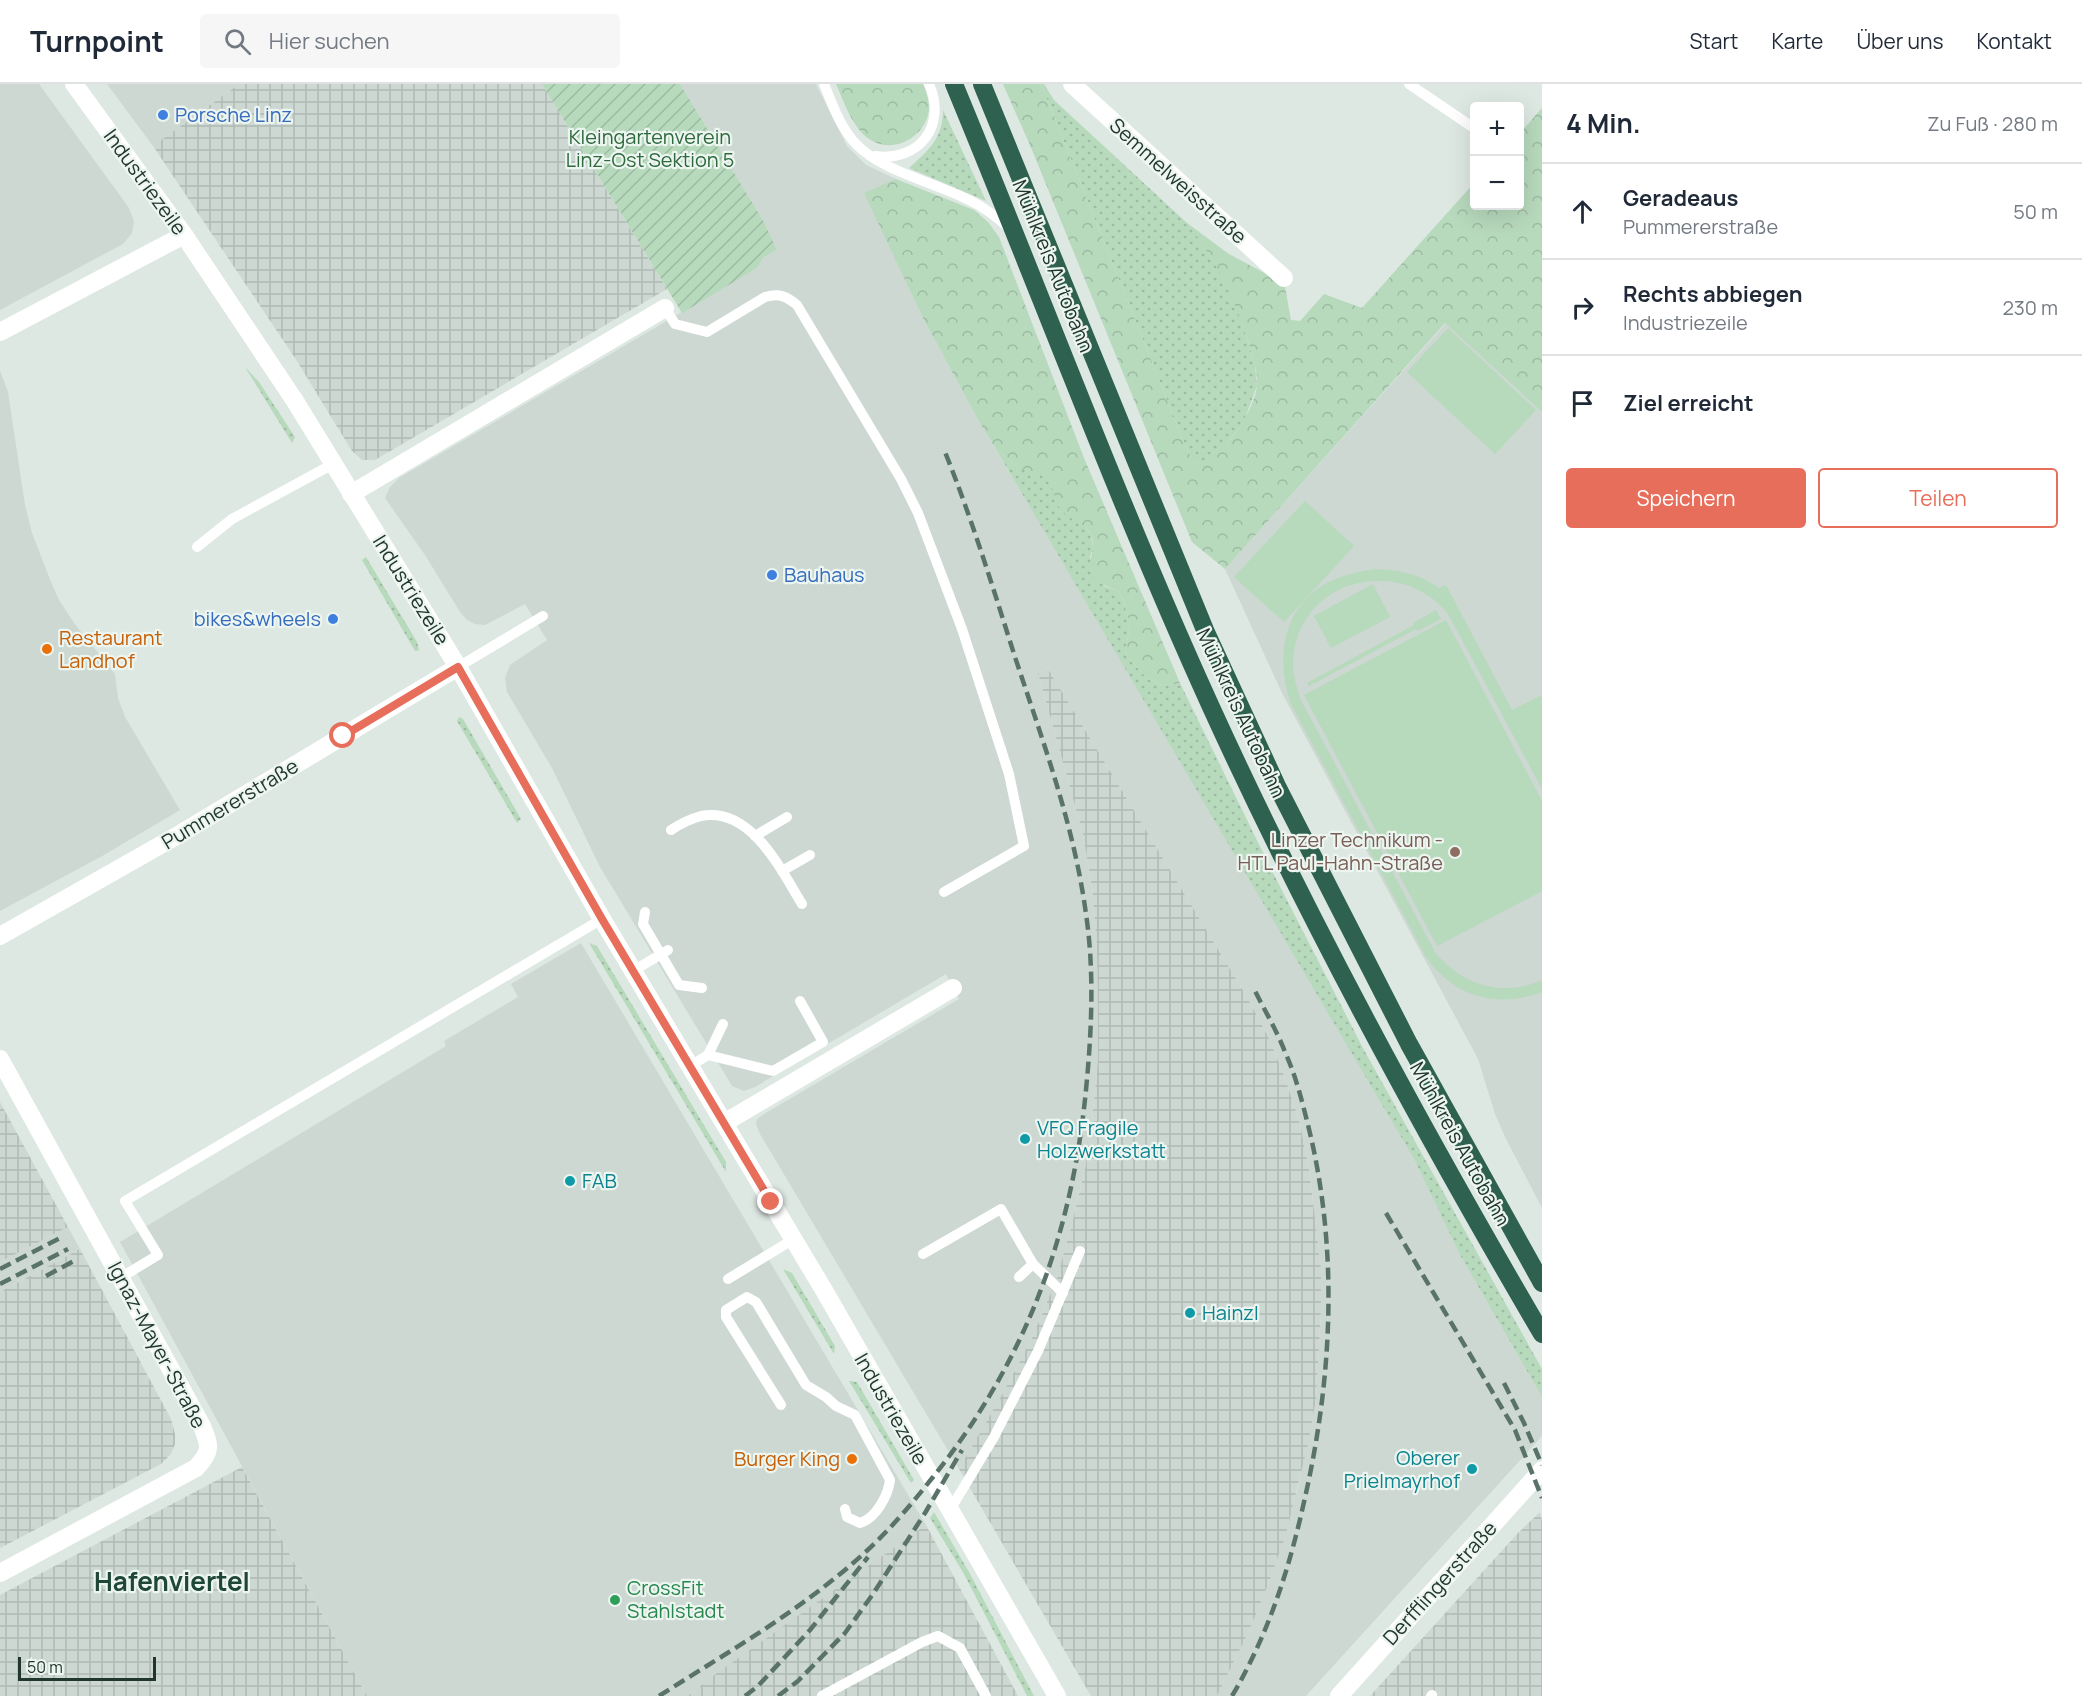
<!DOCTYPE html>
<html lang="de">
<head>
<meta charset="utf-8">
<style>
	body { margin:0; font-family:Manrope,sans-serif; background:#f6f6f7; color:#1f2937 }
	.controls { position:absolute; right:18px; top:18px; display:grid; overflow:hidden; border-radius:6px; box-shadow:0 6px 24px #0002 }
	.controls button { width:54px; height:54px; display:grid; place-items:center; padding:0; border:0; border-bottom:2px solid #e0e1e3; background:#fff; color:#1f2937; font:30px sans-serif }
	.scale { position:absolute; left:18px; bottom:15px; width:138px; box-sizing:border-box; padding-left:6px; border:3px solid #20362e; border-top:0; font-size:16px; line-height:21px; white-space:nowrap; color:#20362e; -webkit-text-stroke:4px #edf5f0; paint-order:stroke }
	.stop { position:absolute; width:18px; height:18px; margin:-14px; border:4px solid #e86e5c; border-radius:50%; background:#fff }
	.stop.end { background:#e86e5c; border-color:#fff; box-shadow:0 2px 6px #0008 }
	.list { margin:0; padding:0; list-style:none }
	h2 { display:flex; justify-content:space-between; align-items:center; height:78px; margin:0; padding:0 24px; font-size:26px }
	h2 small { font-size:20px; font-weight:400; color:#747a83 }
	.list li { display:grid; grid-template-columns:39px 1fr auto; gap:18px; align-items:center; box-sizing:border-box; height:96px; padding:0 24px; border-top:2px solid #e0e1e3 }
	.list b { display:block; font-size:22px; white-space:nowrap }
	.list p { margin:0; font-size:20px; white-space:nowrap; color:#747a83 }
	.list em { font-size:20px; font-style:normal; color:#747a83 }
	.actions { display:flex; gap:12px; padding:18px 24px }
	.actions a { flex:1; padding:14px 0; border:2px solid #e86e5c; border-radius:6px; text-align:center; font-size:21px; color:#e86e5c }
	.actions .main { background:#e86e5c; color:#fff }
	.icon { flex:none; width:33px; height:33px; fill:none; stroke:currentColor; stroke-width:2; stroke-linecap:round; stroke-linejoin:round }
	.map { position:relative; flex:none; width:1542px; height:1612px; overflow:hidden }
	header { display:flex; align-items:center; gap:36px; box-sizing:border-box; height:84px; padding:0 30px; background:#fff; border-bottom:2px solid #e0e1e3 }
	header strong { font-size:28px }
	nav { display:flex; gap:33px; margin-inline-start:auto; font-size:21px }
	.search { width:420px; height:54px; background:#f6f6f7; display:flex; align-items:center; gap:15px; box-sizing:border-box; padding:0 21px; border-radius:6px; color:#747a83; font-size:22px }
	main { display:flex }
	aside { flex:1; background:#fff }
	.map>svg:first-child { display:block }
	.built { fill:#ccd8d1 }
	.industrial { fill:url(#industrial-grid) }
	.grass { fill:url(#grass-dots) }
	.forest { fill:url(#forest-crowns) }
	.park { fill:#b7d9bc }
	.garden { fill:url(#garden-furrows) }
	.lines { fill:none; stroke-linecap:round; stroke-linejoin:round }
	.lane { stroke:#fff; stroke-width:10 }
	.street { stroke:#fff; stroke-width:18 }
	.secondary { stroke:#fff; stroke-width:18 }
	.highway { stroke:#2e6150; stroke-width:18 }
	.rail { stroke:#5a7369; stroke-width:4.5; stroke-dasharray:12 6; stroke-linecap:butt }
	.route { stroke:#e86e5c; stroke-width:8 }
	.shop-dot { fill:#3f7fe0; stroke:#edf5f0; stroke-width:2 }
	.food-dot { fill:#e8710a; stroke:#edf5f0; stroke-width:2 }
	.education-dot { fill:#8d6e63; stroke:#edf5f0; stroke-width:2 }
	.culture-dot { fill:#0f9aa8; stroke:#edf5f0; stroke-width:2 }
	.leisure-dot { fill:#2e9e5b; stroke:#edf5f0; stroke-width:2 }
	.labels { text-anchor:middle; stroke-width:4.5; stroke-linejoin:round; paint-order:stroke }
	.shop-label { font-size:20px; fill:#366cbe; stroke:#edf5f0; text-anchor:start }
	.park-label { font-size:20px; fill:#2e6a3e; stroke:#edf5f0 }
	.street-label { font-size:20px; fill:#20362e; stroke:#edf5f0 }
	.food-label { font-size:20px; fill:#c56008; stroke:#edf5f0; text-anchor:start }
	.education-label { font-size:20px; fill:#785e54; stroke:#edf5f0; text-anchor:end }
	.culture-label { font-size:20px; fill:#0d838f; stroke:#edf5f0; text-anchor:start }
	.leisure-label { font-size:20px; fill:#27864d; stroke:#edf5f0; text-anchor:start }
	.district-label { font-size:26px; font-weight:bold; fill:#1e4738; stroke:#edf5f0 }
</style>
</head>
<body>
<header>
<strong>Turnpoint</strong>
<div class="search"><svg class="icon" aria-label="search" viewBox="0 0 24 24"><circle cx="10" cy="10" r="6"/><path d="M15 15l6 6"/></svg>Hier suchen</div>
<nav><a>Start</a><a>Karte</a><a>Über uns</a><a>Kontakt</a></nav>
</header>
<main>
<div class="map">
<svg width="1542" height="1612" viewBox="0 0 1542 1612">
	<defs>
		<pattern id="industrial-grid" width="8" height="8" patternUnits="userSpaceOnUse" patternTransform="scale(1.5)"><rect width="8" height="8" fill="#ccd8d1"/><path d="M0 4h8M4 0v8" fill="none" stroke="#afbab4"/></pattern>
		<pattern id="grass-dots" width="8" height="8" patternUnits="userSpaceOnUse" patternTransform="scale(1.5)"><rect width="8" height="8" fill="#b7d9bc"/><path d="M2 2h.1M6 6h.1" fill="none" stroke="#9dbba2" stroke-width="1.8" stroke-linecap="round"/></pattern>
		<pattern id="forest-crowns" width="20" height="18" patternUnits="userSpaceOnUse" patternTransform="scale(1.5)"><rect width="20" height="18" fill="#b7d9bc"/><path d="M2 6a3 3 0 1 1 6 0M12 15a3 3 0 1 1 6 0" fill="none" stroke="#9dbba2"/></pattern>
		<pattern id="garden-furrows" width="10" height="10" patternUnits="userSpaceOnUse" patternTransform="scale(1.5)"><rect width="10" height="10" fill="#b7d9bc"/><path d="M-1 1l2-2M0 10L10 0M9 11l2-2" fill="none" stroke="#9dbba2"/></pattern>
	</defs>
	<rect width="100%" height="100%" fill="#dee8e2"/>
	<g class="built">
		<path d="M0,0h39l90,124 5,14 -2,11 -9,11 -123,66z"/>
		<path d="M107,0h132l-86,62z"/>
		<path d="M680,0h136l31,62 19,19 30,14 -31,14 57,123 55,102 182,305 255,436 46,96 82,142v39l-236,260h-89l33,-67 19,-47 29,-94 18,-89 5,-88v-43l-12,-99 -10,-49 -13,-39 -16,-41 -23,-43 -200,-330 -9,6 45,161 9,53 5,62 1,62v49l-6,61 -7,48 -13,55 -15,54 -25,60 -36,68 -37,63 -199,-335 -4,-10 1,-5 7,-5 195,-115 -13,-25 -191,113 -11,4 -12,-5 -132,-219 -48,-99 -45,-76 -2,-14 5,-13 37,-25 -22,-36 -40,21 -10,-1 -8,-4 -7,-8 -35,-57 -40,-57 5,-11 9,-9 358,-210 7,-11 13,-7 -13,-28z"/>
		<path d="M1446,239l96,89v796l-37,-71 -10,-23 -17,-55 -196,-366 -57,-124z"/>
		<path d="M0,287l8,21 17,113 7,28 19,49 8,18 15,23 41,51 3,24 7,19 55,93 -76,45 -104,56z"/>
		<path d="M581,859l345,582 -238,171h-321l-247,-454 326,-196 -2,-5 74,-44 -7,-13z"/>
		<path d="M68,1143l12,22 -80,43v-30z"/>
	</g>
	<g class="industrial">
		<path d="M239,0h303l125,205 -292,171h-13l-10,-9 -57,-93 -142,-212z"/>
		<path d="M1047,583l200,330 23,43 16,41 13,39 10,49 12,99v43l-5,88 -8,45 -22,90 -17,48 -19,47 -33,67h-126l-132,-227 44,-76 29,-55 25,-60 15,-54 13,-55 7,-48 6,-61v-49l-1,-62 -5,-62 -9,-53 -45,-161z"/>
		<path d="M0,1018l68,125 -68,35z"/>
		<path d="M80,1165l91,170 4,15v10l-4,10 -10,10 -161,84v-256z"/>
		<path d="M242,1383l125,229h-367v-101z"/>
		<path d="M1540,1428l2,9v175h-172l148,-163z"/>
		<path d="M926,1441l92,171h-330l25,-20z"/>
	</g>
	<g class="grass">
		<path d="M1041,0h3l10,16 133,123 23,29 27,53 18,60 2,21 -13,35 -22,30 -13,10 -14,3 -10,-19z"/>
		<path d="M943,26l43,91 -77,-33c20,-18 34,-30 34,-58z"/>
		<path d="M245,283l14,15 36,55 -3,6z"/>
		<path d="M994,362l24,22 24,2 7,6 7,23 14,18 13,7 8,11 2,12 -3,10 14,29 12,4 6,7 8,26 -4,26 1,8 21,22 17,7 15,-3 92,188 92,179 178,319v28l-82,-142 -46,-96z"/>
		<path d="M366,473l51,85 2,8 -4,1 -53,-91z"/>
		<path d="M459,633l4,2 58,100 -4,4 -60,-102z"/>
		<path d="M589,859l8,3 129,216v10z"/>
		<path d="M783,1185l9,4 43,73 -1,8z"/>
		<path d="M849,1297l8,1 57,98 -3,3z"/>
		<path d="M934,1428l35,60 65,124h-7l-63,-122 -34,-56z"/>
	</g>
	<g class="forest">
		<path d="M836,0h87c4,9 8,22 5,31 -7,25 -37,39 -59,24 -17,-12 -25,-37 -33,-55z"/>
		<path d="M1003,0h38l144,361 10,19c21,-5 27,-13 39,-29 9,-12 22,-35 23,-50 1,-15 -5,-30 -9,-44 -15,-47 -31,-79 -61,-118l42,31 43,23 13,10 6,33 9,1 24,-27 38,14 112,-125v23h46v-73l22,-25v304l-97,-89 -220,246 -33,-27 -160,-392z"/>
		<path d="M896,95l78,31 14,12 11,15 85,221 96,225 -15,3 -17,-7 -21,-22 -1,-8 4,-26 -8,-26 -6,-7 -22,-9c-9,-21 3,-31 -3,-46 -6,-13 -20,-14 -29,-24 -11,-11 -6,-29 -20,-41l-6,3 -18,-5 -24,-22 -17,-28 -55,-102 -58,-123z"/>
	</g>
	<g class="park">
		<path d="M1448,244l88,82 -41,44 -88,-82z"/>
		<path d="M1305,417l49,45 -70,76 -50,-45z"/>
		<path d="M1375,485c25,1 44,5 64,19l7,-3 66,125 30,-15v94l-94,-175c-45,-57 -141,-38 -154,36 -3,17 1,34 7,50l134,252c26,33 68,46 107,28v12c-46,17 -88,5 -116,-35l-135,-253c-15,-42 -10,-93 32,-119 16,-9 34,-13 52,-16z"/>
		<path d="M1373,500l17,33 -59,31 -17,-32z"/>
		<path d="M1436,526l5,9 -23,12 -2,-2 -107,57 -2,-3 107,-58 -1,-2z"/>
		<path d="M1446,536l96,181v90l-105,55 -133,-251z"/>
	</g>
	<path class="garden" d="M542,0h138l84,138 13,28 -13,7 -7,11 -75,45z"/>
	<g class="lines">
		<g class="lane">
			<path d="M824,0c8,20 17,45 33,61 25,26 79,38 112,55 15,7 28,17 41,29"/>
			<path d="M1409,0l65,44"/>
			<path d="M875,72c45,6 72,-31 54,-72"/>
			<path d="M665,224l10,16 32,8 58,-35c14,-4 21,-1 32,8l104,174 17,34 44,116 47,145 15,72 -80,46"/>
			<path d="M197,463l35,-28 101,-55"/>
			<path d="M458,583l85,-51"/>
			<path d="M671,746c9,-6 19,-11 30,-14 50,-10 80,54 101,88"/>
			<path d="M755,752l32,-19"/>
			<path d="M782,787l28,-16"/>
			<path d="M645,828l-2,12 36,61 23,3"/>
			<path d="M633,887l35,-21"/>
			<path d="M708,971l65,16 50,-29 -23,-41"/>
			<path d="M690,982l18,-11 15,-31"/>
			<path d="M923,1170l78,-45 32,55 30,29"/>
			<path d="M1019,1193l14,-13"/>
			<path d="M120,1194l38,-23 -33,-54 477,-282"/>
			<path d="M728,1195l66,-40"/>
			<path d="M781,1321l-55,-88v-7l21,-13 9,5 50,83 20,12 10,9 19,9 35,65c-2,16 -14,38 -30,43l-13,-6 -2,-8"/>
			<path d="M950,1426l44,-73 44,-86 42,-100"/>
			<path d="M822,1612l100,-54 16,-6 22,12 26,48"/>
			<path d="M1431,1612l1,-1"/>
		</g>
		<g class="street">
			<path d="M1072,0l212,194"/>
			<path d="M0,248l184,-97"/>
			<path d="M351,410l314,-186"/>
			<path d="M0,852l180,-102 278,-167"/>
			<path d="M0,975l202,367c8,20 10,25 -6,42l-196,105"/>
			<path d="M724,1039l229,-135"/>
		</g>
		<g class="secondary">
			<path d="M74,0l110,151 111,166 163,266 144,252 223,373 232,404"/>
			<path d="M1339,1612l203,-226"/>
		</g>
		<g class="highway">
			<path d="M954,0c86,207 164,419 257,623 98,215 212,424 331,627"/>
			<path d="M982,0l223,546 72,156 132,258 133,239"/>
		</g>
		<g class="rail">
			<path d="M1386,1129l129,217 27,68"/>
			<path d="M0,1185l62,-32"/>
			<path d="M46,1192l28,-15"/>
			<path d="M0,1200l68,-35"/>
			<path d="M1504,1299l20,40 18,42"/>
			<path d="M659,1612c69,-44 141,-85 202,-140 27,-24 50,-51 72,-79 95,-119 141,-247 154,-398 5,-54 7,-111 -1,-165 -12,-89 -43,-172 -71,-257 -22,-69 -43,-138 -70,-205"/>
			<path d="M745,1612l13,-10 52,-56 58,-73"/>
			<path d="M778,1612l20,-15 47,-48 28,-39 52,-81 37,-63"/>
			<path d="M1232,1612c36,-61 57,-126 72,-194 29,-126 35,-256 3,-381 -6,-24 -12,-47 -22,-69 -8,-21 -20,-41 -30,-61"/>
		</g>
	</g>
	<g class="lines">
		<path class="route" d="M343,652l115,-69 144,252 169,283"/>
	</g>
	<g class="shop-dot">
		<circle cx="163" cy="31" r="6"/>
		<circle cx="772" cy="491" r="6"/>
		<circle cx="333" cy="535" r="6"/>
	</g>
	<g class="food-dot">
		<circle cx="47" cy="565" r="6"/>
		<circle cx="852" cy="1375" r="6"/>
	</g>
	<circle class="education-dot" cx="1455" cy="768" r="6"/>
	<g class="culture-dot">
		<circle cx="1025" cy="1055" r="6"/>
		<circle cx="570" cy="1097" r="6"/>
		<circle cx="1190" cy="1229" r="6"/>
		<circle cx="1472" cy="1385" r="6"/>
	</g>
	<circle class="leisure-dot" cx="615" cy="1516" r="6"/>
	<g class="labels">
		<g class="shop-label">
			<text x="175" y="38">Porsche Linz</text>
			<text x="784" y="498">Bauhaus</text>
			<text x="321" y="542" text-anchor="end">bikes&amp;wheels</text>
		</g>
		<g class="park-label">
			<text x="650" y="60">Kleingartenverein<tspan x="650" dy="23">Linz-Ost Sektion 5</tspan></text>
		</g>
		<g class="street-label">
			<text transform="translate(1178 97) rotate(42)" y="7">Semmelweisstraße</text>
			<text transform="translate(145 98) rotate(54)" y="7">Industriezeile</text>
			<text transform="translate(1053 182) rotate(68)" y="7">Mühlkreis Autobahn</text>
			<text transform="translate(411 506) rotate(58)" y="7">Industriezeile</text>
			<text transform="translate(1241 629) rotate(65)" y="7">Mühlkreis Autobahn</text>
			<text transform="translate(230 720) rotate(-31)" y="7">Pummererstraße</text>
			<text transform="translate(1460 1060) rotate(61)" y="7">Mühlkreis Autobahn</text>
			<text transform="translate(157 1261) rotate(62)" y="7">Ignaz-Mayer-Straße</text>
			<text transform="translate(891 1325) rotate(60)" y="7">Industriezeile</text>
			<text transform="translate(1440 1499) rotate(-48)" y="7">Derfflingerstraße</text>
		</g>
		<g class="food-label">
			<text x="59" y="561">Restaurant<tspan x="59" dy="23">Landhof</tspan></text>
			<text x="840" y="1382" text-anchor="end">Burger King</text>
		</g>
		<g class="education-label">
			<text x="1443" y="763">Linzer Technikum -<tspan x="1443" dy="23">HTL Paul-Hahn-Straße</tspan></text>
		</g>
		<g class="culture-label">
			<text x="1037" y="1051">VFQ Fragile<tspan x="1037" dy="23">Holzwerkstatt</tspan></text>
			<text x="582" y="1104">FAB</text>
			<text x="1202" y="1236">Hainzl</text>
			<text x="1460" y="1381" text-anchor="end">Oberer<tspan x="1460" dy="23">Prielmayrhof</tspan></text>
		</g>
		<g class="leisure-label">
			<text x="627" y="1511">CrossFit<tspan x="627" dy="23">Stahlstadt</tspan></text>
		</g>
		<g class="district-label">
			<text x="172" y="1507">Hafenviertel</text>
		</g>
	</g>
</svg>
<div class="controls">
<button>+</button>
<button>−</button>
</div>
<div class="scale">50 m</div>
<div class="stop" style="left:343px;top:652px"></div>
<div class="stop end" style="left:771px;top:1118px"></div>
</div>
<aside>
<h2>4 Min.<small>Zu Fuß · 280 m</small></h2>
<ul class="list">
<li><svg class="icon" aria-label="ahead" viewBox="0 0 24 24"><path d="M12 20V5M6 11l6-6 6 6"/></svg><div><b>Geradeaus</b><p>Pummererstraße</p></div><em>50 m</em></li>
<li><svg class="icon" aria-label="right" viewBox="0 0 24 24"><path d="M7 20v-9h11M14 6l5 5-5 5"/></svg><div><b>Rechts abbiegen</b><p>Industriezeile</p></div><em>230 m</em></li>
<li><svg class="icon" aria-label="arrive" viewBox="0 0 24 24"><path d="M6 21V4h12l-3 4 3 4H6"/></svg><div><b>Ziel erreicht</b></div></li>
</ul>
<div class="actions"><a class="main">Speichern</a><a>Teilen</a></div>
</aside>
</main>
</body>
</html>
